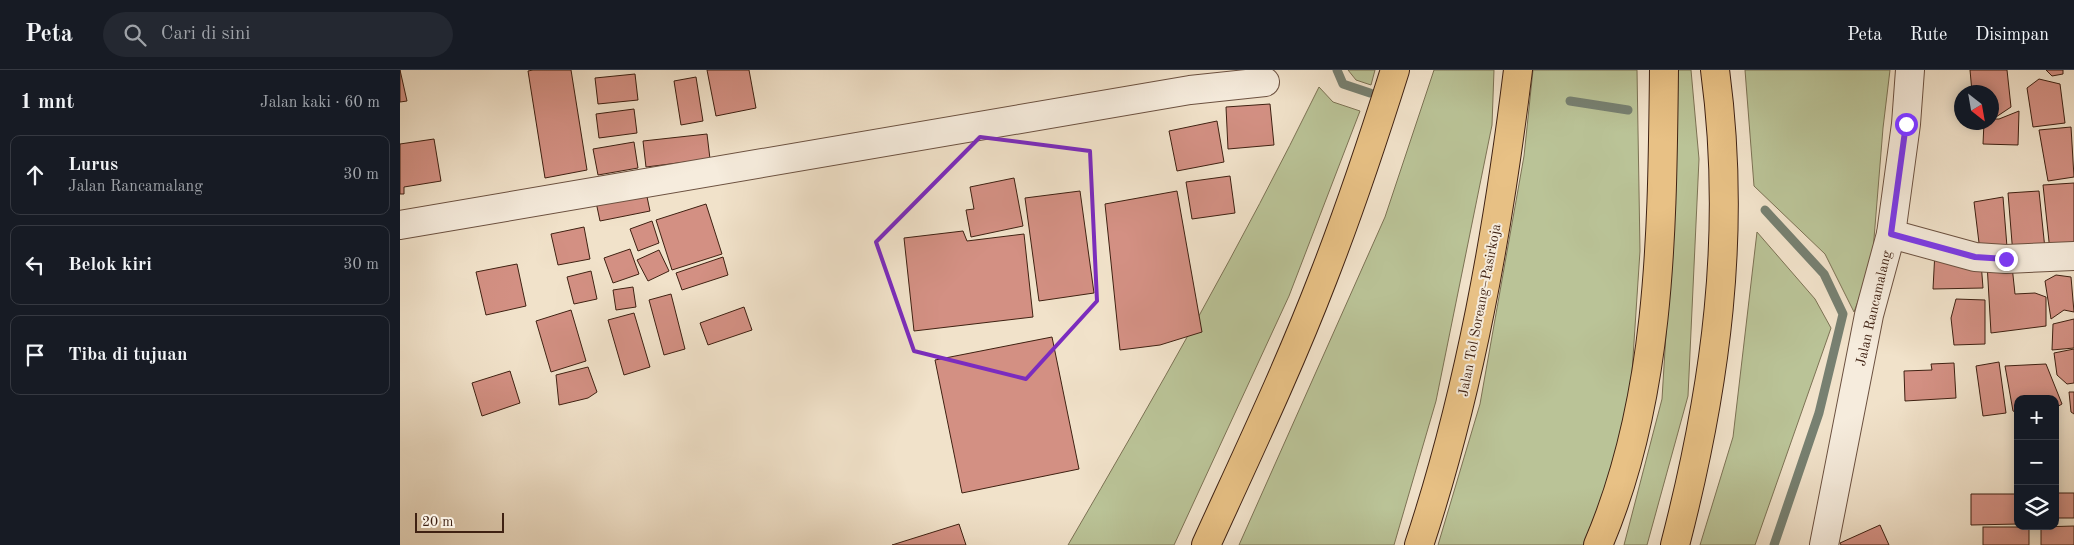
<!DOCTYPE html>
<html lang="id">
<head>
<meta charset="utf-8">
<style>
	body { margin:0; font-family:"Old Standard TT",serif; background:#242831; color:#f1f3f6 }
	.controls { position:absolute; right:15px; bottom:15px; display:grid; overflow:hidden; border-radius:10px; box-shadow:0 2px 12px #0003 }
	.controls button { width:45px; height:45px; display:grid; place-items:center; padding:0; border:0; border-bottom:1px solid #363941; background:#171b24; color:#f1f3f6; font:25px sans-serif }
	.compass { position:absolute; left:1554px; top:15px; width:45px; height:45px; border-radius:50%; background:#171b24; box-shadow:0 2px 12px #0003; rotate:149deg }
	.scale { position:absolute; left:15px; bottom:12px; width:89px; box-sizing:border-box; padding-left:5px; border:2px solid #3f2112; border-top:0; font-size:14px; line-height:18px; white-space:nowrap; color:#3f2112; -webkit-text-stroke:4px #f6ecdd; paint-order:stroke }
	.stop { position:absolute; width:15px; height:15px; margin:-11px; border:4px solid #7c3aed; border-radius:50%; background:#fff }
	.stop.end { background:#7c3aed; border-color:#fff; box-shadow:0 1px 5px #0008 }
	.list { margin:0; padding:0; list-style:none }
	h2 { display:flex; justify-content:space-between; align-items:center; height:65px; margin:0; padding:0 20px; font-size:21px }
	h2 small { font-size:16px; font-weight:400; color:#9ea1a6 }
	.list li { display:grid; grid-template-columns:32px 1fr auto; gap:15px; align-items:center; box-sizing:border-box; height:80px; margin:0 10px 10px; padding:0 10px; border:1px solid #363941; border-radius:10px }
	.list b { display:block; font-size:19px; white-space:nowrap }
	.list p { margin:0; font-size:16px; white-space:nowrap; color:#9ea1a6 }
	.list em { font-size:16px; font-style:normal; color:#9ea1a6 }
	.icon { flex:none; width:28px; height:28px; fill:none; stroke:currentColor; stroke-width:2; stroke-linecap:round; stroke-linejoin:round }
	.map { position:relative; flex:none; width:1674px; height:475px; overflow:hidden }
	header { display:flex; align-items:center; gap:30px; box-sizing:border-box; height:70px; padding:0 25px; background:#171b24; border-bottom:1px solid #363941 }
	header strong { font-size:24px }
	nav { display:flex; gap:28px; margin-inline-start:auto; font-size:18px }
	.search { width:350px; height:45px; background:#242831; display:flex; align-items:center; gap:12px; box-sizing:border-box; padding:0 18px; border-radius:28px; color:#9ea1a6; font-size:19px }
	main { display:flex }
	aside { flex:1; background:#171b24 }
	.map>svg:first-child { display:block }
	.green { fill:#bac397; stroke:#7c7254 }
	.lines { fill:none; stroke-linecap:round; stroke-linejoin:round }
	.stream { stroke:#778071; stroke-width:9 }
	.building { fill:#d39083; stroke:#3f2112 }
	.minor-casing { stroke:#6c5140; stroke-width:30 }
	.highway-casing { stroke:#3f2112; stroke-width:30 }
	.minor { stroke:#f6ecdd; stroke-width:28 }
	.highway { stroke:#e8c185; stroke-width:28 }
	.route { stroke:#7c3aed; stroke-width:6 }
	.marked { fill:none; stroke:#7b2cbf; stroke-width:4; stroke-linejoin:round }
	.labels { text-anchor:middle; stroke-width:4; stroke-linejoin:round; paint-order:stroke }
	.street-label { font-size:14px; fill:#3f2112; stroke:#f6ecdd }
</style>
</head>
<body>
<header>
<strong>Peta</strong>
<div class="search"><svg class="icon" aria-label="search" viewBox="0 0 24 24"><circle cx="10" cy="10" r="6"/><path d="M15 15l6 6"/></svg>Cari di sini</div>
<nav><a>Peta</a><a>Rute</a><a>Disimpan</a></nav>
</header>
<main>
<aside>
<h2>1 mnt<small>Jalan kaki · 60 m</small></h2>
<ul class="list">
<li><svg class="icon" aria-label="ahead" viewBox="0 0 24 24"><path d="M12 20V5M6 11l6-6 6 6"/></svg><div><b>Lurus</b><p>Jalan Rancamalang</p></div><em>30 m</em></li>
<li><svg class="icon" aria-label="left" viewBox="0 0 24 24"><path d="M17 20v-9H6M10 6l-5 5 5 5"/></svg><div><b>Belok kiri</b></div><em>30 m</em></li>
<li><svg class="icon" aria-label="arrive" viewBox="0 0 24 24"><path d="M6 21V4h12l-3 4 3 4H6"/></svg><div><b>Tiba di tujuan</b></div></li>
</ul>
</aside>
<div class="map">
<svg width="1674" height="475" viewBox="0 0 1674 475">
	<rect width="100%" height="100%" fill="#f1e2ca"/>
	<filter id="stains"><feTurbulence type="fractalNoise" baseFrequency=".004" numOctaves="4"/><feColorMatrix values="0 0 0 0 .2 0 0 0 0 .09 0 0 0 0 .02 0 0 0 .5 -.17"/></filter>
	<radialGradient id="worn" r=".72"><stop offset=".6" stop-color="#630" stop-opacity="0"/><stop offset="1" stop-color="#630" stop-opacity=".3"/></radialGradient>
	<g class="green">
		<path d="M948,0h27l-4,15 -15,-5z"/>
		<path d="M1034,0h60l-2,55 -56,276 -42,144h-155l146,-328z"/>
		<path d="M1133,0h104l3,181 -10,152 -42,142h-150l42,-141 44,-248z"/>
		<path d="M1272,0h19l8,89 -11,237 -41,149h-23l38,-146 14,-229z"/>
		<path d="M1345,0h145l-7,58 -11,135 -18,49 -29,-58 -71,-68z"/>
		<path d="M919,17l14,15 27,9 -71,185 -115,249h-106c88,-151 174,-301 251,-458z"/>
		<path d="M1357,162l58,67 16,29 -76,217h-55l33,-108z"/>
	</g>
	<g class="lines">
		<g class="stream">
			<path d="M937,0l6,14 27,9"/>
			<path d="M1170,31l58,9"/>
			<path d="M1365,140l59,64 19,40 -24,99 -45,132"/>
		</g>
	</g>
	<g class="building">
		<path d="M0,0l7,31 -7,1z"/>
		<path d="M133,0h38l16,100 -42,8 -17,-107z"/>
		<path d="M307,0h42l7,38 -40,8z"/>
		<path d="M1570,0h37l4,37 -15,10h-4v-25h-20z"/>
		<path d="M1646,0h17v4l-11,2z"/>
		<path d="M235,4l3,26 -40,4 -3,-26z"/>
		<path d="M296,7l7,44 -22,4 -7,-44z"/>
		<path d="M1639,9l21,5 5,39 -32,4 -6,-39z"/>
		<path d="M870,34l4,41 -46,4 -2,-42z"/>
		<path d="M234,39l3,24 -38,5 -3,-24z"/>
		<path d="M1619,41l-1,34 -35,-1 1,-22h8v-3h7z"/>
		<path d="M817,51l7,41 -47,9 -8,-40z"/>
		<path d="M1671,57l3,50 -26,4 -9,-51z"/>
		<path d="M307,64l3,25 -64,8 -3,-26z"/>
		<path d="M34,69l7,42 -37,6v7h-4v-50z"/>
		<path d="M234,72l4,26 -40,7 -5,-26z"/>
		<path d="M830,106l5,37 -43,6 -6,-37z"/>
		<path d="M614,108l9,48 -52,11 -5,-27 8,-1 -4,-22z"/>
		<path d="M1674,113v64l-24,4 -7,-66z"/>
		<path d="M680,121l14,102 -55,8 -14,-103z"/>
		<path d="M777,121l25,141 -42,13 -40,5 -15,-146z"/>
		<path d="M1639,121l6,58 -32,6 -5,-62z"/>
		<path d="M246,122l4,19 -50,10 -4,-19z"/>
		<path d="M1603,127l4,50 -27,4 -6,-49z"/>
		<path d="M306,134l16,50 -50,16 -16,-50z"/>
		<path d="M252,151l7,22 -21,8 -8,-22z"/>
		<path d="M184,157l6,32 -32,6 -7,-31z"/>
		<path d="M563,161l4,10 57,-7 9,83 -119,14 -10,-93z"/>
		<path d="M230,179l9,25 -26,9 -9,-25z"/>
		<path d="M259,180l10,21 -21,10 -11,-21z"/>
		<path d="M1535,181l46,11 2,26 -50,1z"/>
		<path d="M323,187l5,18 -46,15 -6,-17z"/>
		<path d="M1587,193l25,3 3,28 20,-1 11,4v29l-55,7z"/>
		<path d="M117,194l9,42 -40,9 -10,-43z"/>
		<path d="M191,201l6,28 -23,5 -7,-27z"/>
		<path d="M1656,205l15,2 3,35 -10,-2 -13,9 -6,-38z"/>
		<path d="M233,217l3,20 -20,3 -3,-20z"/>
		<path d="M271,224l14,55 -21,6 -15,-55z"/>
		<path d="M1556,229l29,1v44l-31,1 -3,-27z"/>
		<path d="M344,237l8,23 -44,15 -8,-22z"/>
		<path d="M171,240l15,51 -35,11 -15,-51z"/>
		<path d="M234,243l16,54 -26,8 -16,-55z"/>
		<path d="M1674,249v29l-22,2 1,-26z"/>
		<path d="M652,267l27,132 -117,24 -27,-133z"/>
		<path d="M1674,279v34l-7,1 -10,-9 -3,-22z"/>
		<path d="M1599,292l7,51 -23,3 -7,-50z"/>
		<path d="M1554,293l2,35 -51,3 -1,-30 28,-1 -1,-6z"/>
		<path d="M1646,294l16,40 -7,4v-9h-37v14l-5,-2 -8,-45z"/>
		<path d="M188,297l9,25 -9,6 -29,7 -3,-30z"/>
		<path d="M110,301l10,32 -38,13 -10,-33z"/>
		<path d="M1669,322h5v22l-3,-2z"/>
		<rect x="1655" y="423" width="19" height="25"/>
		<path d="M1571,424h47v30l-47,1z"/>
		<path d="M559,454l7,21h-74z"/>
		<path d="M1480,455l9,20h-48l-1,-2z"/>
		<path d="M1674,456v19h-33v-18z"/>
		<rect x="1583" y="457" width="46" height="18"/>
	</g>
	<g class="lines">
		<g class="minor-casing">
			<g id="minor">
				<path d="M0,155l790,-135 75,-8"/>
				<path d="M1491,164l84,23 31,2 68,-3"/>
				<path d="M1424,475l45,-230 22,-81 15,-110 4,-54"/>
			</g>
		</g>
		<g class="highway-casing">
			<g id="highway">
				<path d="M806,475c40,-88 82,-176 117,-267 27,-69 50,-138 72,-208"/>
				<path d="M1019,475c51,-154 79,-314 99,-475"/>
				<path d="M1198,475c64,-149 64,-316 66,-475"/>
				<path d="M1275,475c41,-158 62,-312 40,-475"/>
			</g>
		</g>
		<use href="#minor" class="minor"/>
		<use href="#highway" class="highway"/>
	</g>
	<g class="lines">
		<path class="route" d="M1506,54l-15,110 84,23 31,2"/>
	</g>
	<path class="marked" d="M580,67l110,14 7,150 -71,78 -112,-28 -38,-109z"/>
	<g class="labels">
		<g class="street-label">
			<text transform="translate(1473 238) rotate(-77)" y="5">Jalan Rancamalang</text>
			<text transform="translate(1079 240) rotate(-79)" y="5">Jalan Tol Soreang–Pasirkoja</text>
		</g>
	</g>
	<rect width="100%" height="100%" filter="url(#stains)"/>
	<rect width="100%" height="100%" fill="url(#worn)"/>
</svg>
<div class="controls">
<button>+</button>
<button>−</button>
<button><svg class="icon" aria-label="layers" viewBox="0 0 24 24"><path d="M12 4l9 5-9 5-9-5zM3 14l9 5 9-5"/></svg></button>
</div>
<svg class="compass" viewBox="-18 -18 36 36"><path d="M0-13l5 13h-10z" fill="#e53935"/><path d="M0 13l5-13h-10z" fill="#9ea1a6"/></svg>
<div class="scale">20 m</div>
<div class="stop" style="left:1506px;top:54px"></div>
<div class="stop end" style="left:1606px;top:189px"></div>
</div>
</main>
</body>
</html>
